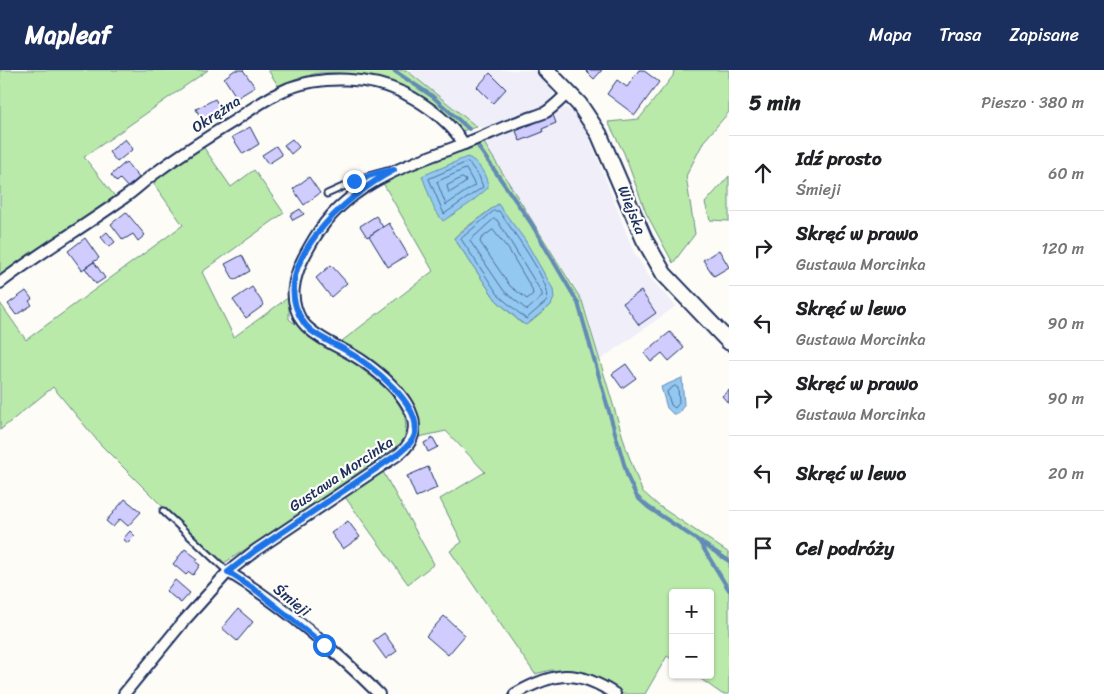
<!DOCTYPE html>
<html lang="pl">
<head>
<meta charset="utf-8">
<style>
	body { margin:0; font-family:Sriracha,sans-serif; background:#f6f6f6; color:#202124 }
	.controls { position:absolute; right:15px; bottom:15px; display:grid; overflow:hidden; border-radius:5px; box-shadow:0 1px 4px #0004 }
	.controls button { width:45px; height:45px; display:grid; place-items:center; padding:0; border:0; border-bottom:1px solid #e0e0e0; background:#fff; color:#202124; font:25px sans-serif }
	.stop { position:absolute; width:15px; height:15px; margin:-11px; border:4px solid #1a73e8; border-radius:50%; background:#fff }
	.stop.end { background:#1a73e8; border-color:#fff; box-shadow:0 1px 5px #0008 }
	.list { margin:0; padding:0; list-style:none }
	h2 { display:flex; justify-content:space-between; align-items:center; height:65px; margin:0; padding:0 20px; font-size:21px }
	h2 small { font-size:16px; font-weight:400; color:#757577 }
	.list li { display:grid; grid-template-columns:32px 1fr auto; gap:15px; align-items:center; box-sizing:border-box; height:75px; padding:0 20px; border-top:1px solid #e0e0e0 }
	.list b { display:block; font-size:19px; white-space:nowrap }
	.list p { margin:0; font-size:16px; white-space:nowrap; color:#757577 }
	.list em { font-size:16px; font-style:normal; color:#757577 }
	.icon { flex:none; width:28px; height:28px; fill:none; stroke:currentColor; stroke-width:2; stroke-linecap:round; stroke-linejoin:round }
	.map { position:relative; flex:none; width:729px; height:624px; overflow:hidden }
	header { display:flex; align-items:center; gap:30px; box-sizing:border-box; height:70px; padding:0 25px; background:#1b2f5e; color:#fff }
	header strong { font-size:24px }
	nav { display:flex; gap:28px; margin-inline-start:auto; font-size:18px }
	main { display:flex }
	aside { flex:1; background:#fff }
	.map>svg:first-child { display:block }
	.built { fill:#f0eef9 }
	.green { fill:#baeaa9; stroke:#6a8c84; fill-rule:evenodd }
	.water { fill:#93c8f1; stroke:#638bb6 }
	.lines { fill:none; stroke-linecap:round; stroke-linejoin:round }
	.shore { stroke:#4b6c99; stroke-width:1 }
	.stream { stroke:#638bb6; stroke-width:4 }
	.building { fill:#d1ccfe; stroke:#1b2f5e }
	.lane-casing { stroke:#1b2f5e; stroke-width:9 }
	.street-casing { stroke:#1b2f5e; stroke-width:14 }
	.secondary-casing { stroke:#1b2f5e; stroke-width:19 }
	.lane { stroke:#fdfcf7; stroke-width:5 }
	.street { stroke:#fdfcf7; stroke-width:10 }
	.secondary { stroke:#fdfcf7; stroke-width:15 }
	.route { stroke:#1a73e8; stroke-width:6 }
	.labels { text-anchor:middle; stroke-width:4.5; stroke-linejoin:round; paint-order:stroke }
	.street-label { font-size:15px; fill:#1b2f5e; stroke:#fdfcf7 }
</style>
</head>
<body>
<header>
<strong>Mapleaf</strong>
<nav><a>Mapa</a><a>Trasa</a><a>Zapisane</a></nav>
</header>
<main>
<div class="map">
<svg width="729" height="624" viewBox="0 0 729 624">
	<rect width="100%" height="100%" fill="#fdfcf7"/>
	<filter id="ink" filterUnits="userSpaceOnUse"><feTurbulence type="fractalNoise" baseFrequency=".02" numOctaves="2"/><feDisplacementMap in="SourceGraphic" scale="10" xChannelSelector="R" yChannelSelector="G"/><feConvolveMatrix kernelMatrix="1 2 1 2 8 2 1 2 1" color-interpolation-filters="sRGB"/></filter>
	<g filter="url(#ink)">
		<g class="built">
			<path d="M406,0h131l14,14 2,10 -7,13 -54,21 -15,-1z"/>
			<path d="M564,37l12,5 7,10 51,130 16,26 26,28 -76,54 -12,-44 -13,-29 -91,-144z"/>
		</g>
		<g class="green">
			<path d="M0,0h208l-124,87 33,42 -117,79z"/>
			<path d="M268,0h138l71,57 -16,4c-35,-36 -90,-61 -142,-58 -13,2 -27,9 -40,14z"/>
			<path d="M674,0h55v42l-25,29 -18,35 9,58 -22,29 -27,-50 -22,-60 -16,-31 31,-3 34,-43z"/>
			<path d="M484,73l98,158 45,150 15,40 17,15 70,47v141h-7l-27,-19h15v-82h-37v67l-6,-4 -22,38h-24l-35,-22 -35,-2 -16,4 -85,-123 12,-9 -22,-43 45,-27 -39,-41 -27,6c-4,-50 -42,-69 -77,-96l91,-70 -50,-88 17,-9zM498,134l53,101 -20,17 -10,1 -25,-23 -42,-62 6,-6z"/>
			<path d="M202,75l29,42 23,-17 30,43 -82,59 32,65 55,-40v22c30,25 97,58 113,91 5,9 4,21 2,31l-121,84 -62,40 -121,-121 -47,-57 -53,43v-127l26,37 157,-115 -30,-42z"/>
			<path d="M729,106v45l-19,-1 -5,-17z"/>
			<path d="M382,400l52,94 -26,20 -63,-87z"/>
		</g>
		<g class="water">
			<path d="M467,87c11,3 21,20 21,31l-19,16 -26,17 -8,-10 -13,-35z"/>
			<path d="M498,134l27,36 28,49 1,9 -3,7 -25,20 -4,-2 -26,-23 -42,-62z"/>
			<path d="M682,308l2,27 -6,9h-5l-6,-6 -6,-21z"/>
		</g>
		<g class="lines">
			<g class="shore">
				<path d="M468,92l11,14 4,11 -39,27 -15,-35z"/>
				<path d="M466,99l9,16 -29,20 -9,-23z"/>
				<path d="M462,108l4,2 -1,3 -16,10 -2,-7z"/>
				<path d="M494,141h5c10,15 55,74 48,90l-21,18 -27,-23 -38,-57z"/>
				<path d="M494,149l3,1 45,73v4l-15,13 -23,-19 -34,-50z"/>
				<path d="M493,160l16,20 23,39 1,5 -6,5 -17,-13 -30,-44 1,-3z"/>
				<path d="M675,316l3,2 1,15 -4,5 -4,-3 -4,-13z"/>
			</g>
			<g class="stream">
				<path d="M393,0l39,26 37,33"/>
				<path d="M479,78l52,75 47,80 50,175 9,19 11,10 81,54"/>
				<path d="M699,471l30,49"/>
			</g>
		</g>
		<g class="building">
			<path d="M235,0h8l12,17 -18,11 -13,-20z"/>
			<path d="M585,0h17l-8,9z"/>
			<path d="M639,0h4l16,12 -24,33 -28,-21 10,-14 10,7z"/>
			<path d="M490,3l16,16 -13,14 -16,-16z"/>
			<path d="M215,29l8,14 -19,11 -8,-15z"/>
			<path d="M553,45l3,8 -14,6 1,3 -23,9 -4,-10z"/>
			<path d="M250,57l9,17 -16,10 -11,-17z"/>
			<path d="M125,69l8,10 -16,13 -8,-10z"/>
			<path d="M292,69l7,8 -8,7 -7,-9z"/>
			<path d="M276,76l6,9 -14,9 -6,-9z"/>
			<path d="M126,92l15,18 -11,10 -10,-11 -3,3 -6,-7z"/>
			<path d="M309,107l11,16 -16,12 -11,-16z"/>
			<path d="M300,139l4,5 -11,6 -3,-5z"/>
			<path d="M126,142l19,23 -7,6 -5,-7 -10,6 -12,-16z"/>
			<path d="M376,146l7,11 -16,10 -7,-11z"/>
			<path d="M389,153l19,32 -20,12 -19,-31z"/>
			<path d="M107,162l8,10 -6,5 -8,-10z"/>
			<path d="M85,168l14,20 -17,12 -14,-19z"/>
			<path d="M719,180l10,17 -15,9 -11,-16z"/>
			<path d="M242,185l8,16 -16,9 -9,-16z"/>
			<path d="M94,192l11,16 -9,6 -11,-16z"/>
			<path d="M331,195l16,18 -16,14 -15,-19z"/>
			<path d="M252,217l12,18 -18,13 -13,-18z"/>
			<path d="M26,221l6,8 -3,2 3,4 -16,10 -8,-11z"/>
			<path d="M641,221l15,22 -17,12 -16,-22z"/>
			<path d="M670,262l14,16 -15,13 -7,-8 -11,9 -7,-9z"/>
			<path d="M626,294l10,14 -14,10 -10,-14z"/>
			<path d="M729,320v14l-7,-8z"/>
			<path d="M433,368l5,9 -10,5 -4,-9z"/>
			<path d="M428,397l9,21 -21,9 -9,-21z"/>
			<path d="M125,429l16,13 -13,14 -8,-7 -7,8 -7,-6z"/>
			<path d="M348,451l12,16 -17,12 -12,-16z"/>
			<path d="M130,461l5,5 -7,7 -5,-4z"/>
			<path d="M185,479l13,10 -2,3 4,3 -7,10 -4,-3 -3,3 -13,-11z"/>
			<path d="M175,510l15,13 -9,10 -15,-12z"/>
			<path d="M238,539l15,13 -16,19 -15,-13z"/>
			<path d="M444,546l21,19 -17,20 -22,-19z"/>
			<path d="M384,563l13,18 -11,8 -13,-18z"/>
		</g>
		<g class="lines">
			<g class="lane-casing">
				<g id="lane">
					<path d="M327,124l38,-17 22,-6"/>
					<path d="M163,441l65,61"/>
				</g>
			</g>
			<g class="street-casing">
				<g id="street">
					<path d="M0,213c40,-31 84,-56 125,-86 12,-8 21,-18 33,-26 24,-18 50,-34 76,-50 17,-12 36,-25 55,-33 35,-13 82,-11 115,5 23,12 46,29 60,51"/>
					<path d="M228,502c51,30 109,80 151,122"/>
					<path d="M124,624l58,-71 46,-51 28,-22 143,-96c39,-31 -7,-72 -35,-92 -18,-13 -42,-20 -58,-36 -9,-9 -14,-26 -12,-39 2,-17 11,-33 20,-48 32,-55 91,-73 147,-94 17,-6 33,-14 49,-20 11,-5 25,-8 36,-13 8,-5 15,-13 23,-20"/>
					<path d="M515,624c39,-22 61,-26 100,0"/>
				</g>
			</g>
			<g class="secondary-casing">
				<path id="secondary" d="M546,0l33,34 20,30 45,105 20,35 65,68"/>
			</g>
			<use href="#lane" class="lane"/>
			<use href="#street" class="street"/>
			<use href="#secondary" class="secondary"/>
		</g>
	</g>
	<g class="lines" filter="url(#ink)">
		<path class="route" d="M324,575l-67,-54 -29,-19 28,-22 142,-96c6,-5 13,-10 16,-17 12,-31 -46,-74 -69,-87 -13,-8 -32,-14 -41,-27 -40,-57 44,-129 90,-153l-16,3 -24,8"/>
	</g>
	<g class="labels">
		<g class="street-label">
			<text transform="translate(216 44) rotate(-33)" y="5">Okrężna</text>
			<text transform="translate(632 140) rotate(68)" y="5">Wiejska</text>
			<text transform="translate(341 404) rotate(-34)" y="5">Gustawa Morcinka</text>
			<text transform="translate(292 530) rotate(39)" y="5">Śmieji</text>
		</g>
	</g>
</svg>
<div class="controls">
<button>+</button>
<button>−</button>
</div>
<div class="stop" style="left:324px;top:575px"></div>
<div class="stop end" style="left:354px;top:111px"></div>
</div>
<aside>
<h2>5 min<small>Pieszo · 380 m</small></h2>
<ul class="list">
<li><svg class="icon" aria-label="ahead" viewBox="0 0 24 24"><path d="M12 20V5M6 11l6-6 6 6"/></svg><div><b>Idź prosto</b><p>Śmieji</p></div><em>60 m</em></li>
<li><svg class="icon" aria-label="right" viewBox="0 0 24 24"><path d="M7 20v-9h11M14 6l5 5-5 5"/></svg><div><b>Skręć w prawo</b><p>Gustawa Morcinka</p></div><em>120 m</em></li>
<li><svg class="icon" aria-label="left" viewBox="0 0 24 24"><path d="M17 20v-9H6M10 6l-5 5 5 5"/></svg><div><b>Skręć w lewo</b><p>Gustawa Morcinka</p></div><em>90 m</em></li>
<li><svg class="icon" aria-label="right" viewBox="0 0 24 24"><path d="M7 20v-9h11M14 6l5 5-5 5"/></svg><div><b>Skręć w prawo</b><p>Gustawa Morcinka</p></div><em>90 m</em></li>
<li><svg class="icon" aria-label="left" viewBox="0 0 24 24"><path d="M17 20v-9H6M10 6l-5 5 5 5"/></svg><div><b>Skręć w lewo</b></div><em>20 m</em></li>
<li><svg class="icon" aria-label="arrive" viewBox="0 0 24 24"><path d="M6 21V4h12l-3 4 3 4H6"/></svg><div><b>Cel podróży</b></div></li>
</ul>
</aside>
</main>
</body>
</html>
